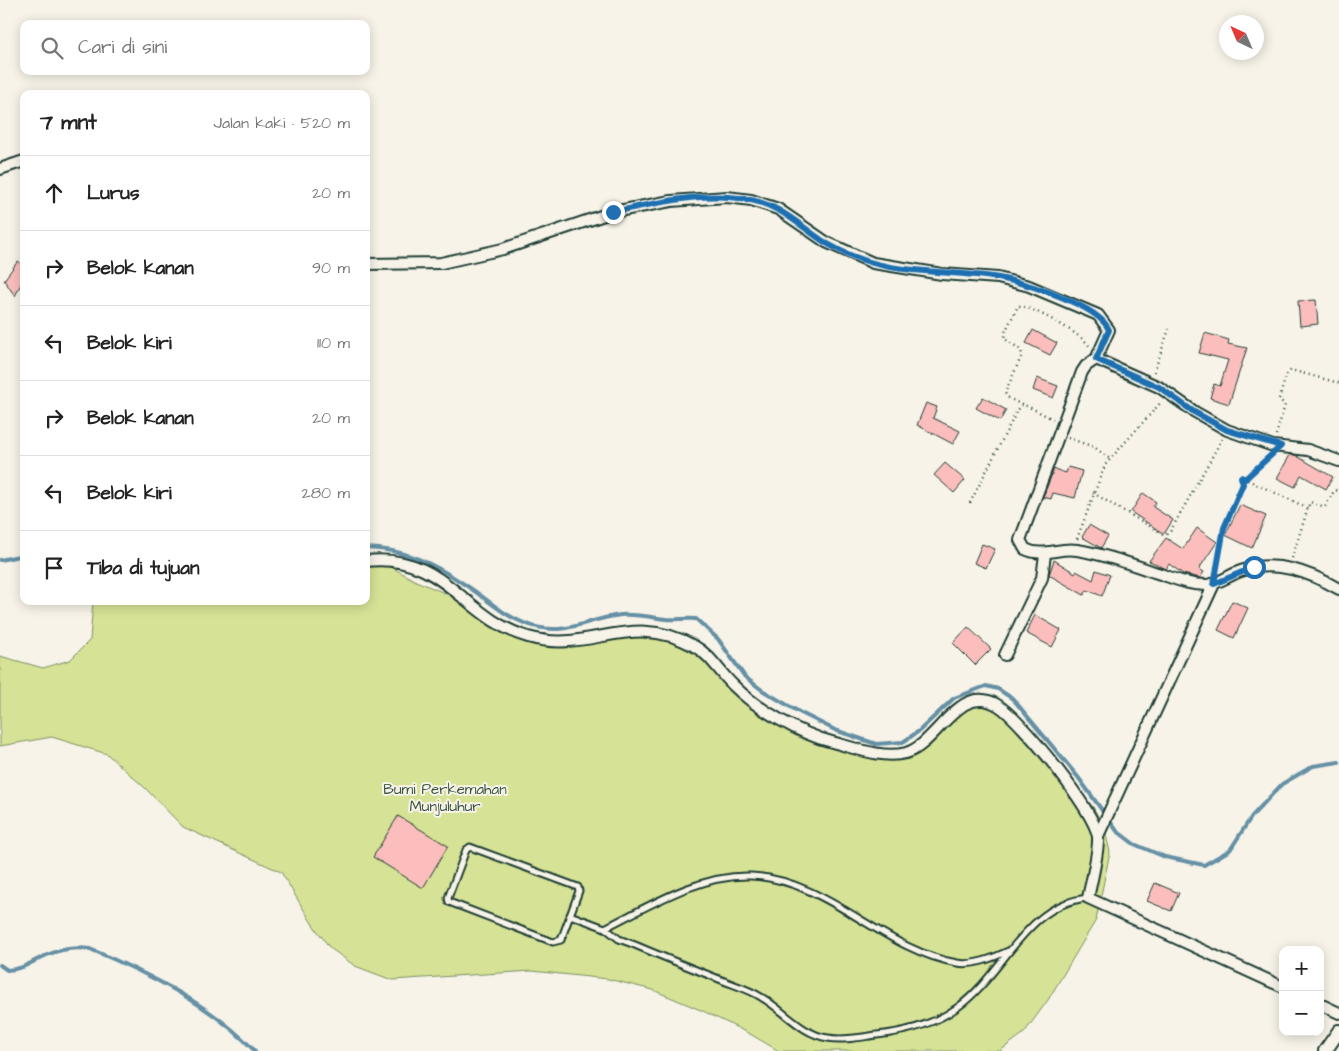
<!DOCTYPE html>
<html lang="id">
<head>
<meta charset="utf-8">
<style>
	body { margin:0; font-family:"Architects Daughter",sans-serif; background:#f2f2f2; color:#222 }
	.controls { position:absolute; right:15px; bottom:15px; display:grid; overflow:hidden; border-radius:10px; box-shadow:0 2px 12px #0003 }
	.controls button { width:45px; height:45px; display:grid; place-items:center; padding:0; border:0; border-bottom:1px solid #e0e0e0; background:#fff; color:#222; font:25px sans-serif }
	.compass { position:absolute; left:1219px; top:15px; width:45px; height:45px; border-radius:50%; background:#fff; box-shadow:0 2px 12px #0003; rotate:316deg }
	.stop { position:absolute; width:15px; height:15px; margin:-11px; border:4px solid #1f6fb2; border-radius:50%; background:#fff }
	.stop.end { background:#1f6fb2; border-color:#fff; box-shadow:0 1px 5px #0008 }
	.list { margin:0; padding:0; list-style:none }
	h2 { display:flex; justify-content:space-between; align-items:center; height:65px; margin:0; padding:0 20px; font-size:21px }
	h2 small { font-size:16px; font-weight:400; color:#767676 }
	.list li { display:grid; grid-template-columns:32px 1fr auto; gap:15px; align-items:center; box-sizing:border-box; height:75px; padding:0 20px; border-top:1px solid #e0e0e0 }
	.list b { display:block; font-size:19px; white-space:nowrap }
	.list em { font-size:16px; font-style:normal; color:#767676 }
	.icon { flex:none; width:28px; height:28px; fill:none; stroke:currentColor; stroke-width:2; stroke-linecap:round; stroke-linejoin:round }
	.map { position:relative; flex:none; width:1339px; height:1051px; overflow:hidden }
	.search { position:absolute; background:#fff; box-shadow:0 2px 12px #0003; left:20px; top:20px; width:350px; height:55px; display:flex; align-items:center; gap:12px; box-sizing:border-box; padding:0 18px; border-radius:10px; color:#767676; font-size:19px }
	.panel { position:absolute; background:#fff; box-shadow:0 2px 12px #0003; left:20px; top:90px; width:350px; height:515px; border-radius:10px }
	.map>svg:first-child { display:block }
	.green { fill:#d6e295; stroke:#7a9064 }
	.lines { fill:none; stroke-linecap:round; stroke-linejoin:round }
	.stream { stroke:#6590a5; stroke-width:4 }
	.building { fill:#fbbebc; stroke:#1f3d34 }
	.service-casing { stroke:#1f3d34; stroke-width:9 }
	.minor-casing { stroke:#1f3d34; stroke-width:14 }
	.tertiary-casing { stroke:#1f3d34; stroke-width:16 }
	.path { stroke:#1f3d34; stroke-width:2.5; stroke-dasharray:1 4; stroke-linecap:butt }
	.service { stroke:#f7f3e8; stroke-width:5 }
	.minor { stroke:#f7f3e8; stroke-width:10 }
	.tertiary { stroke:#f7f3e8; stroke-width:12 }
	.route { stroke:#1f6fb2; stroke-width:6 }
	.labels { text-anchor:middle; stroke-width:4; stroke-linejoin:round; paint-order:stroke }
	.park-label { font-size:15px; fill:#3a5643; stroke:#f7f3e8 }
</style>
</head>
<body>
<div class="map">
<svg width="1339" height="1051" viewBox="0 0 1339 1051">
	<rect width="100%" height="100%" fill="#f7f3e8"/>
	<filter id="ink" filterUnits="userSpaceOnUse"><feTurbulence type="fractalNoise" baseFrequency=".02" numOctaves="2"/><feDisplacementMap in="SourceGraphic" scale="10" xChannelSelector="R" yChannelSelector="G"/><feConvolveMatrix kernelMatrix="1 2 1 2 8 2 1 2 1" color-interpolation-filters="sRGB"/></filter>
	<g filter="url(#ink)">
		<path class="green" d="M366,558l11,1 39,22 62,26 50,31 144,-7 96,82 67,36 62,7 12,-1 51,-45 18,-8 27,6 88,99 11,20 6,25 -14,68 -48,80 -24,33 -24,18h-221l-29,-17 -47,-23 -50,-21 -45,-11 -76,-8 -140,9 -37,-14 -25,-18 -17,-23 -32,-53 -98,-45 -39,-40 -37,-33 -55,-17 -52,9v-90l43,12 27,-8 20,-20 3,-39h273z"/>
		<g class="lines">
			<g class="stream">
				<path d="M366,548c38,1 67,15 98,36 21,13 37,30 60,39 41,16 60,-4 97,-8 16,-1 29,2 45,4 9,1 20,-1 30,0l22,20 27,38 17,13 37,22 36,18 41,14 27,-2 16,-11 35,-33 32,-12 12,3 15,10 65,78 39,54 17,13 31,13 39,8 26,-15 22,-34 30,-32 31,-18 26,-4"/>
				<path d="M0,560l24,-5"/>
				<path d="M0,965l7,5c21,-2 23,-8 40,-15 13,-6 29,-8 43,-6 59,25 120,55 165,102"/>
			</g>
		</g>
		<g class="building">
			<path d="M18,261l6,5v12l-9,18 -11,-16z"/>
			<path d="M1316,300l2,24 -18,2 -2,-25z"/>
			<path d="M1033,330l24,13 -7,12 -24,-12z"/>
			<path d="M1205,333l24,7 -1,4 19,4 -18,56 -19,-6 4,-14 6,2 8,-26 -29,-7z"/>
			<path d="M1037,378l21,8 -5,12 -20,-8z"/>
			<path d="M983,397l23,13 -6,11 -24,-13z"/>
			<path d="M926,403l11,4 -4,11 27,13 -7,13 -36,-19z"/>
			<path d="M1290,455h5l38,22 -7,12 -25,-14 -6,12 -18,-9z"/>
			<path d="M945,463l20,17 -11,13 -20,-18z"/>
			<path d="M1068,467l14,4 -7,27 -22,-5 -2,6 -8,-2 11,-28 12,4z"/>
			<path d="M1143,493l13,9 -3,5 20,13 -9,14 -33,-22z"/>
			<path d="M1240,505l26,11 -14,32 -27,-13z"/>
			<path d="M1089,525l19,11 -7,12 -19,-11z"/>
			<path d="M1197,528l20,14 -18,27 5,3 -4,6 -17,-4 -14,-10 -3,5 -17,-8 17,-23 17,11z"/>
			<path d="M982,544l13,5 -9,19 -12,-5z"/>
			<path d="M1054,560l21,13 1,-2 17,9 3,-10 14,5 -8,21 -15,-6 -3,5 -35,-20z"/>
			<path d="M1232,601l16,7 -14,30 -16,-8z"/>
			<path d="M1035,615l26,15 -9,17 -26,-14z"/>
			<path d="M968,627l23,22 -16,16 -22,-22z"/>
			<path d="M398,816l50,30 -25,42 -50,-31z"/>
			<path d="M1155,883l24,10 -8,18 -24,-10z"/>
		</g>
		<g class="lines">
			<g class="service-casing">
				<g id="service">
					<path d="M470,847l108,40 1,4 -18,49 -8,2 -104,-40 -1,-4 18,-48z"/>
					<path d="M570,915l35,13 14,11 16,6c28,12 56,23 84,34 14,6 30,10 42,18 23,13 40,37 67,41 15,3 33,-1 49,-3 28,-3 58,-11 81,-28 46,-33 67,-103 130,-109"/>
					<path d="M605,928c44,-22 95,-54 146,-52 78,4 131,74 206,87 17,3 36,-5 51,-12"/>
				</g>
			</g>
			<g class="minor-casing">
				<g id="minor">
					<path d="M0,169l24,-8"/>
					<path d="M366,264l75,-1 62,-14 110,-37 58,-11 56,-4 24,3 27,9 48,33 47,21 69,11 56,4 31,8 69,29 11,15 -13,29 63,28 36,25 32,18 46,16 35,4 31,11"/>
					<path d="M1096,359l-10,7 -4,6 -62,168 5,9c18,9 33,-2 52,1 26,4 52,13 77,22 17,5 33,13 52,13 13,-1 23,-10 35,-14 35,-12 68,1 98,18"/>
					<path d="M366,561c78,-9 97,57 162,76 61,18 102,-27 166,9 17,9 26,27 40,40 23,23 66,48 98,56 23,6 50,17 74,11 32,-9 53,-73 93,-47 23,15 96,105 99,131 1,15 -7,46 -10,61l195,89"/>
					<path d="M1005,655l37,-77 3,-24"/>
					<path d="M1098,836l116,-252"/>
					<path d="M1320,1004l19,9"/>
				</g>
			</g>
			<g class="tertiary-casing">
				<path id="tertiary" d="M1325,1051l14,-20"/>
			</g>
			<g class="path">
				<path d="M1154,372l15,-43"/>
				<path d="M1022,405l-15,-8 -2,-4 17,-38 -1,-5 -16,-11v-7l13,-26c10,-2 67,30 71,40"/>
				<path d="M1276,435l9,-30 -6,-6 7,-23 5,-6 48,13"/>
				<path d="M1068,438l26,9 16,12"/>
				<path d="M1245,479l25,-23"/>
				<path d="M1093,493l72,42 5,-3 52,-93"/>
				<path d="M970,503l48,-94 4,-4 5,1 26,13"/>
				<path d="M1077,539l28,-74 57,-64"/>
				<path d="M1292,558l18,-56 15,5 9,-16 5,-1"/>
				<path d="M1217,570l7,-42 19,-44 -2,-7 67,31"/>
			</g>
			<use href="#service" class="service"/>
			<use href="#minor" class="minor"/>
			<use href="#tertiary" class="tertiary"/>
		</g>
	</g>
	<g class="lines" filter="url(#ink)">
		<path class="route" d="M613,212c45,-9 93,-22 138,-12 31,6 50,27 75,43 19,11 42,20 64,24 36,6 73,5 109,11 26,5 100,27 110,52l-13,29 63,28 35,25 33,18 54,16 -36,33 -4,-2 2,7 -19,44 -10,56 40,-17"/>
	</g>
	<g class="labels">
		<g class="park-label">
			<text x="445" y="794">Bumi Perkemahan<tspan x="445" dy="17">Munjuluhur</tspan></text>
		</g>
	</g>
</svg>
<div class="controls">
<button>+</button>
<button>−</button>
</div>
<svg class="compass" viewBox="-18 -18 36 36"><path d="M0-13l5 13h-10z" fill="#e53935"/><path d="M0 13l5-13h-10z" fill="#767676"/></svg>
<div class="stop" style="left:1254px;top:567px"></div>
<div class="stop end" style="left:613px;top:212px"></div>
<div class="search"><svg class="icon" aria-label="search" viewBox="0 0 24 24"><circle cx="10" cy="10" r="6"/><path d="M15 15l6 6"/></svg>Cari di sini</div>
<section class="panel">
<h2>7 mnt<small>Jalan kaki · 520 m</small></h2>
<ul class="list">
<li><svg class="icon" aria-label="ahead" viewBox="0 0 24 24"><path d="M12 20V5M6 11l6-6 6 6"/></svg><div><b>Lurus</b></div><em>20 m</em></li>
<li><svg class="icon" aria-label="right" viewBox="0 0 24 24"><path d="M7 20v-9h11M14 6l5 5-5 5"/></svg><div><b>Belok kanan</b></div><em>90 m</em></li>
<li><svg class="icon" aria-label="left" viewBox="0 0 24 24"><path d="M17 20v-9H6M10 6l-5 5 5 5"/></svg><div><b>Belok kiri</b></div><em>110 m</em></li>
<li><svg class="icon" aria-label="right" viewBox="0 0 24 24"><path d="M7 20v-9h11M14 6l5 5-5 5"/></svg><div><b>Belok kanan</b></div><em>20 m</em></li>
<li><svg class="icon" aria-label="left" viewBox="0 0 24 24"><path d="M17 20v-9H6M10 6l-5 5 5 5"/></svg><div><b>Belok kiri</b></div><em>280 m</em></li>
<li><svg class="icon" aria-label="arrive" viewBox="0 0 24 24"><path d="M6 21V4h12l-3 4 3 4H6"/></svg><div><b>Tiba di tujuan</b></div></li>
</ul>
</section>
</div>
</body>
</html>
